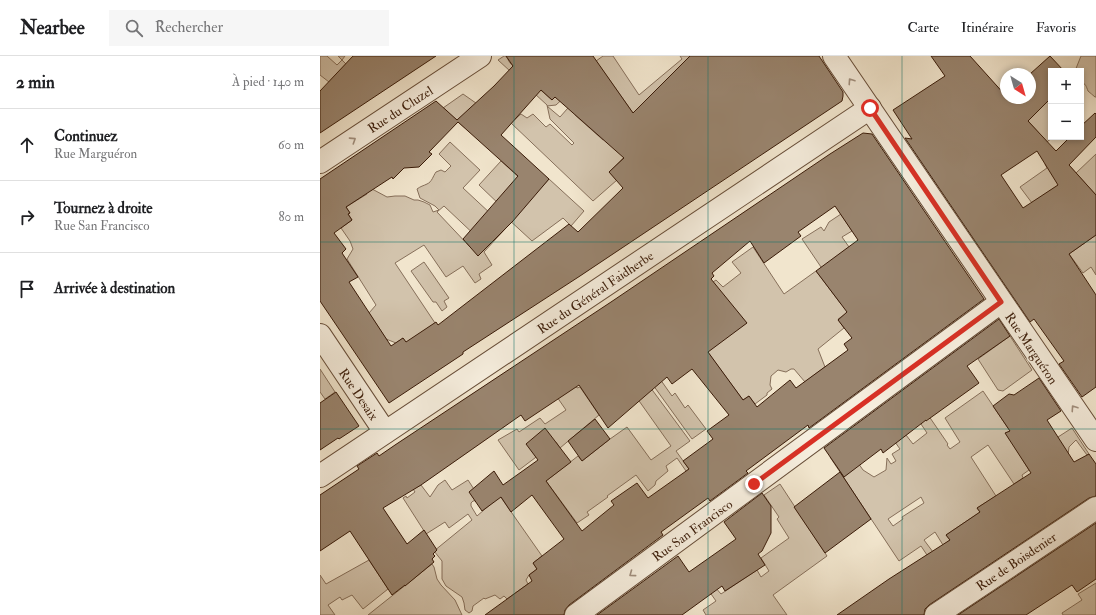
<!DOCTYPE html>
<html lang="fr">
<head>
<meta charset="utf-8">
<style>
	body { margin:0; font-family:"IM FELL Double Pica",serif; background:#f6f6f6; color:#202124 }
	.controls { position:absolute; right:12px; top:12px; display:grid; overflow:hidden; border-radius:0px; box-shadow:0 2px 6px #0003 }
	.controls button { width:36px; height:36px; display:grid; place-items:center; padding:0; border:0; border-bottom:1px solid #e0e0e0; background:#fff; color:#202124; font:20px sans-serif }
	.compass { position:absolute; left:680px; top:12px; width:36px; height:36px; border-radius:50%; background:#fff; box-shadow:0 2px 6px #0003; rotate:143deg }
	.stop { position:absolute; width:12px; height:12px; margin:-9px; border:3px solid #d93025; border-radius:50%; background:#fff }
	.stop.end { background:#d93025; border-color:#fff; box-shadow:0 1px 4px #0008 }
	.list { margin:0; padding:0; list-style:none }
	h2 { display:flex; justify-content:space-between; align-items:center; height:52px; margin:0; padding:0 16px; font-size:17px }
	h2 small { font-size:13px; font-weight:400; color:#757577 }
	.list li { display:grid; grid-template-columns:26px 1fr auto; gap:12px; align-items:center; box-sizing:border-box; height:72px; padding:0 16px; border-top:1px solid #e0e0e0 }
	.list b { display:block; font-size:15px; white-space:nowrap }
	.list p { margin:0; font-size:13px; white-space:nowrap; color:#757577 }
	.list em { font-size:13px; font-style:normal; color:#757577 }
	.icon { flex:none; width:22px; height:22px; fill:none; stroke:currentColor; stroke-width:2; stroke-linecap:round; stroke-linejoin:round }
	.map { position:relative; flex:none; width:776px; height:559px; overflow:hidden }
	header { display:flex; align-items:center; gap:24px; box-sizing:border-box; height:56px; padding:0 20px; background:#fff; border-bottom:1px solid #e0e0e0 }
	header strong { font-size:19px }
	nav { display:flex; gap:22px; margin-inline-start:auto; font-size:14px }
	.search { width:280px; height:36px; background:#f6f6f6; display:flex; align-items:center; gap:10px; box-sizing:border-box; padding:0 14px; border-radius:0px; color:#757577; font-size:15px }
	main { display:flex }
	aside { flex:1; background:#fff }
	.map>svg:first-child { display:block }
	.green { fill:#d2c3ac; stroke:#866f5a; fill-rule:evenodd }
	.building { fill:#99846e; stroke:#3a1b08; fill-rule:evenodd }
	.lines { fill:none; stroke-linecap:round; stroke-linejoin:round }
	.minor-casing { stroke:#684e39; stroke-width:24 }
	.minor { stroke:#f6eede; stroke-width:22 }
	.oneway { stroke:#a18f7e }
	.route { stroke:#d93025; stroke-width:5 }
	.grid { fill:none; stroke:#0f766e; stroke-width:1; stroke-opacity:0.55 }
	.labels { text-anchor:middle; stroke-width:3.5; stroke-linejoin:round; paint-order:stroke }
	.street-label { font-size:13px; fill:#3a1b08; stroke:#f6eede }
</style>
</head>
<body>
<header>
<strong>Nearbee</strong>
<div class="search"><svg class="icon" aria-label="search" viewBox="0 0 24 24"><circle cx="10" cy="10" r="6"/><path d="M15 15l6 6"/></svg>Rechercher</div>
<nav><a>Carte</a><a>Itinéraire</a><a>Favoris</a></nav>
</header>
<main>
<aside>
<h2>2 min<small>À pied · 140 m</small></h2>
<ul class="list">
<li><svg class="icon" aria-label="ahead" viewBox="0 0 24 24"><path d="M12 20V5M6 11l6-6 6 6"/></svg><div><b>Continuez</b><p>Rue Marguéron</p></div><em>60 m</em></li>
<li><svg class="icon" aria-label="right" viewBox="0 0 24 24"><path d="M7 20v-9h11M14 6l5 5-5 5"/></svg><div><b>Tournez à droite</b><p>Rue San Francisco</p></div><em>80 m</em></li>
<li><svg class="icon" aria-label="arrive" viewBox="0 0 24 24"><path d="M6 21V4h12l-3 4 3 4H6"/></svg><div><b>Arrivée à destination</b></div></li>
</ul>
</aside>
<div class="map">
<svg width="776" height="559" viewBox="0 0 776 559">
	<rect width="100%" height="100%" fill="#f1e5cd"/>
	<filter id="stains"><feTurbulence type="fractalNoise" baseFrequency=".005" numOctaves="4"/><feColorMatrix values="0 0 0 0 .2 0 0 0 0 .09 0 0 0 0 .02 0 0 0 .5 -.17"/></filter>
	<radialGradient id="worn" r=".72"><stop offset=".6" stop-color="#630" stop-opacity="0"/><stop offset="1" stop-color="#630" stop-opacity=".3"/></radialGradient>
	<g class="green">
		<path d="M0,0h7l10,9 5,-5 -4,-4h7l-3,4 4,4 -17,18 -9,-7z"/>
		<path d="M184,0h2l4,7 42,37 10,-11 6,5 -12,11 -9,1 13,11 15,-17 7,6 -7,9 28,25 9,-7 19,17 -22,22 8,8 -24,21 -82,-78 10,-9 6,4 6,-4 13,13 4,-3 22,21 2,-2 -24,-24 -3,-14 -49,-45z"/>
		<path d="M283,0h10l26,39 43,-36 -2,-3h10l-57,57 -37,-52z"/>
		<path d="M761,0h15v41h-1c-2,-2 -5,-4 -7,-6 -2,-5 -2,-7 -7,-9v-11h-6z"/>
		<path d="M710,24l21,22v35h2l-6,5 -34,-38 -7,-6h24z"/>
		<path d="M143,38l20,14 -18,20 -22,-20z"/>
		<path d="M130,86l30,28 -17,18 43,40 -22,24 8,13 -13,9 2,5 -6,4 -12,-17 -17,11 -22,-32 -29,18 42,63 -29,20 -5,-8 -7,5 -10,-4 -17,-26 7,-8 -29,-46 6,-10 -3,-8 -9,-13 11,-8 -4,-6 2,-1 -4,-6 21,-13 -8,-12 28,15 8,-1h10l9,4h4l6,2 6,3 3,7 6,-2 -4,-4 -15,-8 -3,-9c4,-3 6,-3 10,-5 5,-2 6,-8 9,-12l5,-2 4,2 6,-6 -12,-12zM124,150l35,33 -9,8 -33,-35z"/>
		<path d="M739,98l17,19 20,-19v41l-20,-22 -44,30 -12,-16 27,-19 -2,-4z"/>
		<path d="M181,105l35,32 13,-14 35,32 -13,15 -8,-8 -31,23 -25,-23 -5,-11 -23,-22z"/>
		<path d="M521,158l11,17 -10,6 7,10 29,27 -31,39 -9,6 6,9 -26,21 7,18 -20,15 -11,-13h-3l-5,3 -8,-2 -7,6 -1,9 2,4 -5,4v2l-12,9 -6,-8 -6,4 -37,-50 7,-68 3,-2 7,7 18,-14 -9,-11 21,-15 31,47 32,-23 25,33 23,-17 -43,-20 -19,-28 19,-12 3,4 5,-9z"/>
		<path d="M776,179v40l-5,-8 -8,6 -14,-19z"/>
		<path d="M104,206l25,36 -5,3 3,6 -5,4 -6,-9h-3l-22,-31z"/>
		<path d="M690,280l22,34 -29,21 -5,-1 -20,-31z"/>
		<path d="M0,313l15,23 -10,7 -5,-7z"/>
		<path d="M250,323l7,9 3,-1 19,28 -39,33 -4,-6 -37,28 -21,-30 19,-11 2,3 21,-14 5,6 21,-14 -18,-26z"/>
		<path d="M340,323l12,17 3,-3 10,15 3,-3 18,24 -14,10 -39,-54z"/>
		<path d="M330,331l40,54 -14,10 13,18 -3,2 -9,-13 -11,8 2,5 -12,10 -1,4 -7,6 -12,-16 -29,21 1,1 -21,15 2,3 -12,8 -31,-42 32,-25 4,5 28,-22 17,-12 24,33 20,-14 -34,-48z"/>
		<path d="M663,335l27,40 -4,2 23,37 -7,5 1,3 -9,6 -26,-39 -17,12 25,39 -19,12 3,4 -34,23 4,5 -7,5 -8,-13 -11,8 9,12 -6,3 -6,-9 -22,15 -69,-104 11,-9 13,9 9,13 11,7 12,-7 1,-12 4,6 5,-3 -4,-7 8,-5 -5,-7 11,-7 7,9 14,-11 -12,-18 9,-6 24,35 -1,1 3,4 10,-7 -15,-24zM601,441l3,6 -22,14 1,2 -10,7 -5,-7z"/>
		<path d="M752,372l17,26 -2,1 -11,-15 -7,7 -3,22 -8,-32z"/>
		<path d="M125,424l7,10 16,-10 13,20 -8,1 -2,2v3l6,10 23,-20 42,60 -9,7 4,6 -8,6 -3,5 2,4 -21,15 -3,-3 -4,3 -5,-4 -10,4 -1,-1 -11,8 -1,5 -3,2 -4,-3 -1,-7 -2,-6 -16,-11 -4,-7v-18l-8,-10 38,-31 -4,-6 -19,14 -4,-6 -19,12 -23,-36 3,-2 1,2 8,-6 -2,-3 8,-4 9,12 8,-12z"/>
		<path d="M460,428l47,72 -54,39 14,20h-81l-3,-5 13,-9 -7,-10 6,-4 6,7 36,-24 4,7 8,-6 -8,-13 28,-20 -12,-19 2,-2 -15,-22z"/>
		<path d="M49,504l19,29 -25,20 -11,-14 -10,5 -2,-3 -12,8 7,10h-15v-40l6,9z"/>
		<path d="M112,508l2,3 3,12 4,6 14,15 7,15h-94z"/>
		<path d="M776,527v32h-33l-1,-2 20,-13 -4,-6z"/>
	</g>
	<g class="building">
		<path d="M33,0h83l-116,77v-42z"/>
		<path d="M186,0h87l40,57 57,-57h129l24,36v4l-1,5 -262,175 -117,76v2l-74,49 -69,-102v-122l116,-78 21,19 37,-34 19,-20zM221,34l11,10 3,-3 69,61 -15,14 14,16 -45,44 -9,-8 -131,101 -2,-3 -30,20 -3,-4 -12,8 -42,-64 9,-5 -16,-24 4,-4 -12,-16 18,-13 -4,-6 2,-1 -4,-6 46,-30 1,2 11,-11 15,-1 13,-13 -3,-2 29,-30 60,54 -55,63 15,17 35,-35 36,-42 -48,-44z"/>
		<path d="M611,0h39l36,40v2h24v-24l20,-18 14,15h-13v27l-23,23 28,30 14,-14h11v-11l14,-13 1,1v23l-27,28 27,30v40l-27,19 27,41v92l-14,10 -23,-33 5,-3 -30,-42 -4,3 -125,-184 7,1 -19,-29 52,-34zM717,95l21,34 -35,23 -22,-33z"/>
		<path d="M543,77l9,1 112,165 -175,129 -1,-3 -62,46 2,2 -38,28 -2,-3 -47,34 2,3 -94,70 -4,5 -1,5h-79l47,-34 -3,-6 8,-6 -4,-6 31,-24 -32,-44 -21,17 -10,-15 -19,14 -13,-19 25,-21 9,14 35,-25 -12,-16 19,-16 26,34 -25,19 36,50 32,-26 -3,-4 26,-18 11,15 41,-29 -6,-8 30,-22 -6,-8 22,-16 -37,-46 -20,15 -5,-7 -59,51 -29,-43 -54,36 -4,-6 -100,70 -38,23 24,36 17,-14 13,20 -4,4 2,2 -3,3 2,3 -29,24v-1l-13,10 -42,-64 -30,20v-56l39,-26 -2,-3 20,-13 2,3 16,-11 216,-143 219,-148zM515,150l23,34 -42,31 31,41 -9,8 14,18 -8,6 4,6 -52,38 -6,-8 -33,27 -8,-11 -6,4 -35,-48 39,-29 -36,-44 3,-3 -2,-3 38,-32 14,22 37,-27 -3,-4z"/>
		<path d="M679,263l11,17 -43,30 12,17 -53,38v-1l-43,33 -2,-4 -37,28 -20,-29z"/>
		<path d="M719,322l22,33 -14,9 27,42 15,-8 7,10v32l-7,2 -160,107 -4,4 -1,6h-87l52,-36 61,-39 -4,-5 34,-23 -3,-4 54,-35 -26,-40 5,-2 -17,-25 16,-12 5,1z"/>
		<path d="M16,336l23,34 -20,13 -1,-1 -18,12v-47z"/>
		<path d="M275,363l15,20 -28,22 -14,-20z"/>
		<path d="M520,416l31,47 -46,34 -31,-46z"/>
		<path d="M442,437l9,13v27l-9,18 -4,3 7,11 -40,26 -3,-5 -40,29h-85l81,-59 11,16 47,-33 -12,-17z"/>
		<path d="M776,467v56l-19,13 -5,-7 -46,30h-68z"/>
	</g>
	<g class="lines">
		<g class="minor-casing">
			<g id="minor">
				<path d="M514,0l262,384"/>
				<path d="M0,106l160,-106"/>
				<path d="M0,279l65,97"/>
				<path d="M0,420l550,-368"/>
				<path d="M256,559l425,-313"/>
				<path d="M616,559l160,-107"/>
			</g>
		</g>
		<use href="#minor" class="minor"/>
	</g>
	<defs><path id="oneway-chevron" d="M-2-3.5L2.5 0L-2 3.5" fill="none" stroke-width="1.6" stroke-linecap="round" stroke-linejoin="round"/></defs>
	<g class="oneway">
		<use href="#oneway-chevron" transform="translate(531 25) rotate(-124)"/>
		<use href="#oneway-chevron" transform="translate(33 84) rotate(-33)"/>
		<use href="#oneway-chevron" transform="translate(754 352) rotate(-124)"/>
		<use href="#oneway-chevron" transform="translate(312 518) rotate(144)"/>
	</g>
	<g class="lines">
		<path class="route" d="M434,428l247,-182 -131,-194"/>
	</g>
	<path class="grid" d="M194,0v559M388,0v559M582,0v559M0,186h776M0,373h776"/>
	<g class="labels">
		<g class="street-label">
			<text transform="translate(80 53) rotate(-33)" y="5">Rue du Cluzel</text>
			<text transform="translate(275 236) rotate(-34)" y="5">Rue du Général Faidherbe</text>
			<text transform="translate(712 292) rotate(56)" y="5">Rue Marguéron</text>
			<text transform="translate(39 338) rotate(56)" y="5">Rue Desaix</text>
			<text transform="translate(372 474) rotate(-36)" y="5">Rue San Francisco</text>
			<text transform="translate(696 505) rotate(-34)" y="5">Rue de Boisdenier</text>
		</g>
	</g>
	<rect width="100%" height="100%" filter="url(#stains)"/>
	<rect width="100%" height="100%" fill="url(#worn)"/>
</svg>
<div class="controls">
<button>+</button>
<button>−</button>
</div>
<svg class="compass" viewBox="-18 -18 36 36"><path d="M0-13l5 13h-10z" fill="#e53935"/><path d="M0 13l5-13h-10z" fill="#757577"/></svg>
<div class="stop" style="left:550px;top:52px"></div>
<div class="stop end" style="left:434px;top:428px"></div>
</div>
</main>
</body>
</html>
